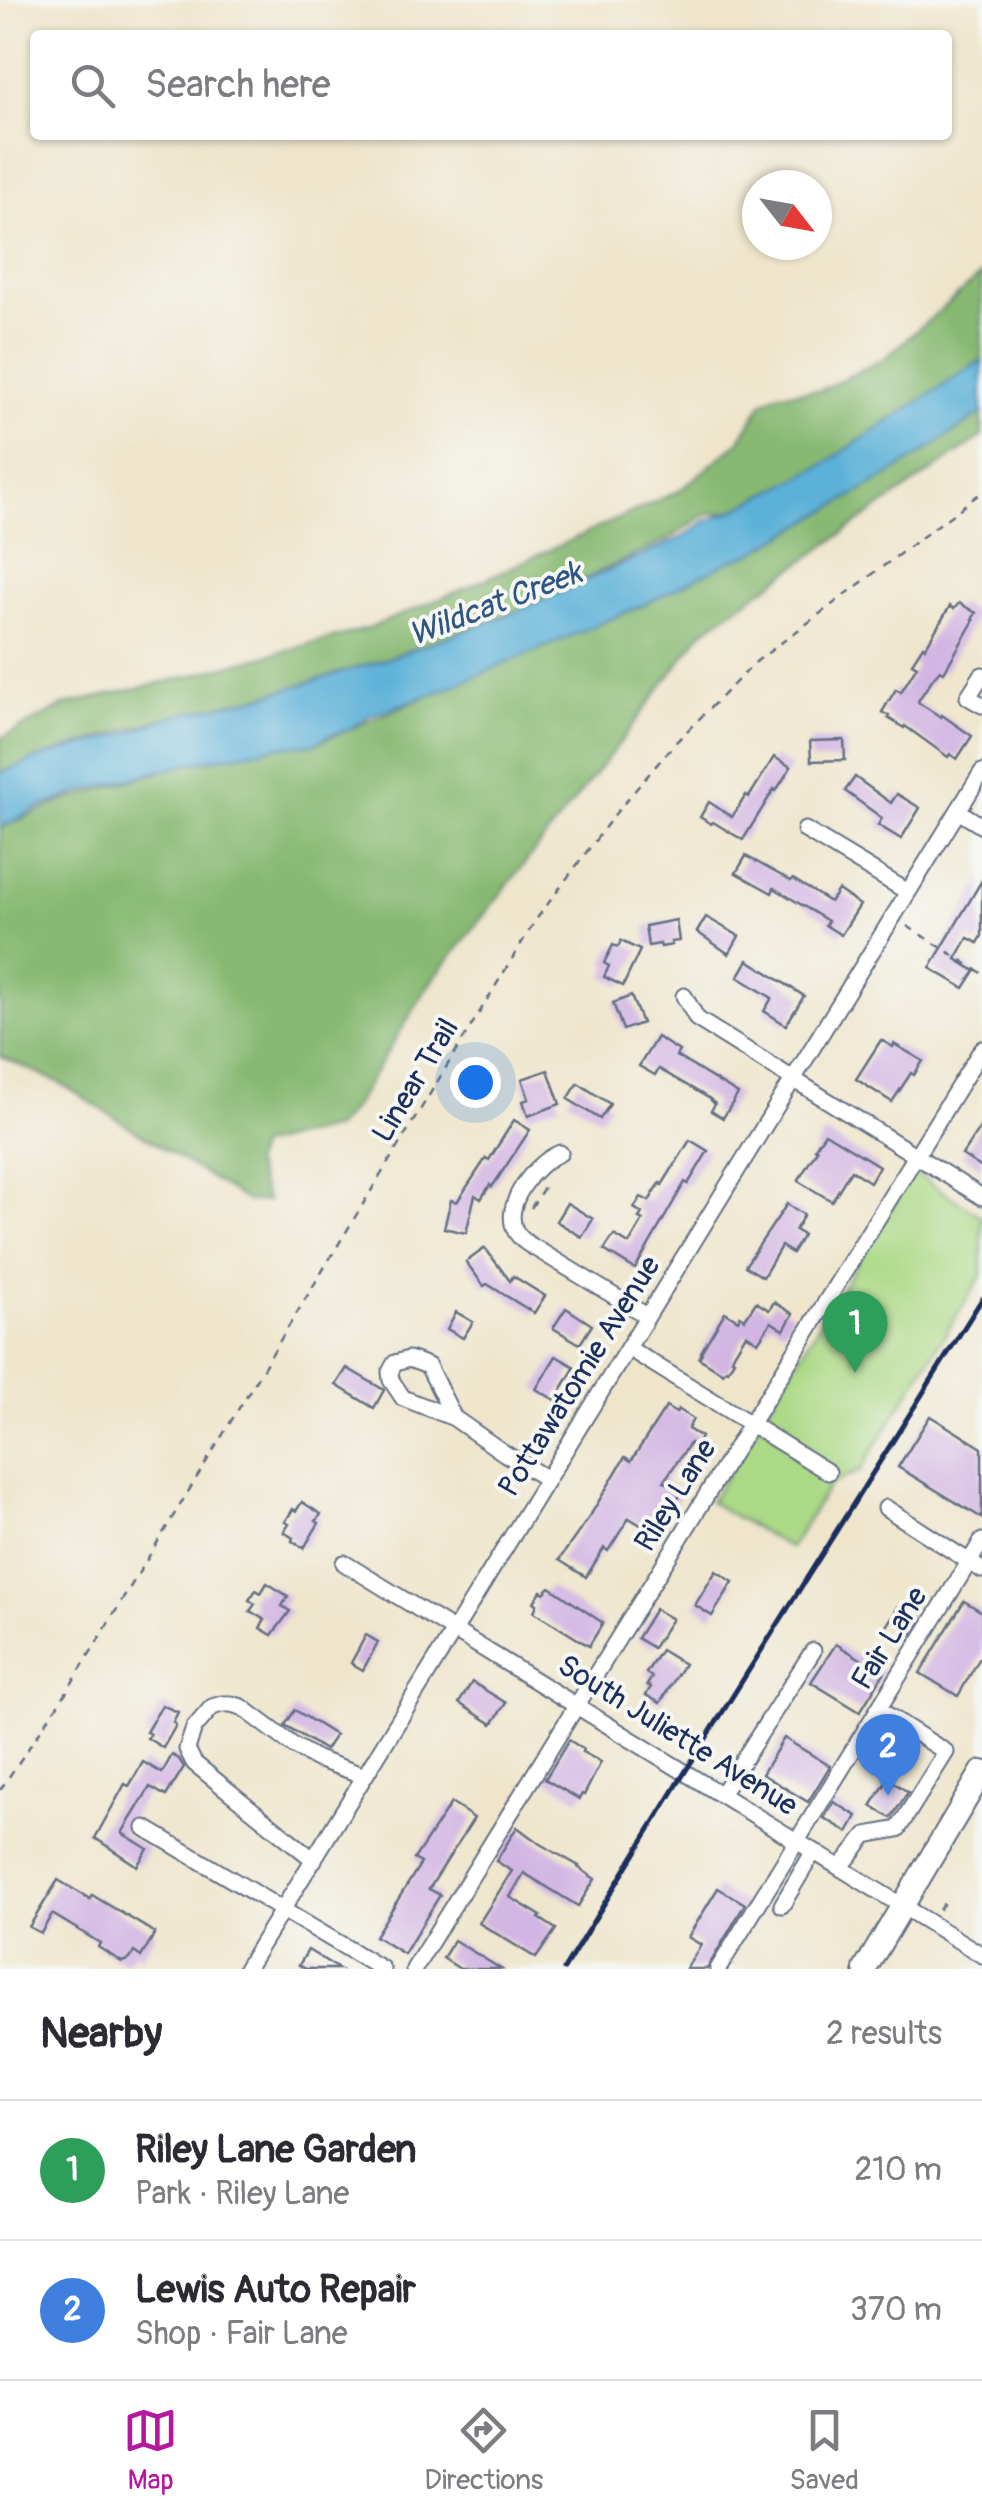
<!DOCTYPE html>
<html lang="en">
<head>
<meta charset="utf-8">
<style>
	body { margin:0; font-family:Pangolin,sans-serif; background:#f2f2f3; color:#2b2b33 }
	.compass { position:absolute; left:742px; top:170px; width:90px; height:90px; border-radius:50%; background:#fff; box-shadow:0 2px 8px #0004; rotate:121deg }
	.you { position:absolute; left:475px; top:1082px; width:35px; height:35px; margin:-25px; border:8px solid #fff; border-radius:50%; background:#1a73e8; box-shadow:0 0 0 15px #1a73e833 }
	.badge { display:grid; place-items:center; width:65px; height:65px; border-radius:50%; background:#b5179e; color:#fff; font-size:32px; font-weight:700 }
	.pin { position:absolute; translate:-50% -82px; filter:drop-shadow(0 2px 5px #0008) }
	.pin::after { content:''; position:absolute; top:52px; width:35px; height:30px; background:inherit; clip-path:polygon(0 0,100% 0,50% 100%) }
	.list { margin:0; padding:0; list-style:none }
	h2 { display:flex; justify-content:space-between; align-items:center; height:130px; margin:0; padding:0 40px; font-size:42px }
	h2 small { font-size:32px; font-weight:400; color:#7c7c81 }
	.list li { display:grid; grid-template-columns:65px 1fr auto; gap:30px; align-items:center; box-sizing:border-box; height:140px; padding:0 40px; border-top:2px solid #e1e1e2 }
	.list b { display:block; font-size:38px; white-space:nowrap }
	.list p { margin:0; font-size:32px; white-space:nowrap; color:#7c7c81 }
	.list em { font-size:32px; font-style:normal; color:#7c7c81 }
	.icon { flex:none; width:55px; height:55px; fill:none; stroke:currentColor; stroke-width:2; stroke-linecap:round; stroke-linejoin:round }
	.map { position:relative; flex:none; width:982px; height:1969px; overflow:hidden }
	.search { position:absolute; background:#fff; box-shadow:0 2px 8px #0004; left:30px; right:30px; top:30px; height:110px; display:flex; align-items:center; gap:25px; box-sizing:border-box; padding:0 35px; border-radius:10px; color:#7c7c81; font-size:38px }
	.sheet { height:410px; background:#fff }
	nav { display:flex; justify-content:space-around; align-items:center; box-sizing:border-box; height:140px; border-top:2px solid #e1e1e2; background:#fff; font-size:28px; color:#7c7c81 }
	nav a { display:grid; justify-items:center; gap:5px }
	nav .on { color:#b5179e }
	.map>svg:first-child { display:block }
	.green { fill:#abd985; stroke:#638472; stroke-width:2.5 }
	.forest { fill:#88b972; stroke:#527468; stroke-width:2.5 }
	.water { fill:#5cb1d8; stroke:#3c709b; stroke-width:2.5 }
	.building { fill:#d2b5e3 }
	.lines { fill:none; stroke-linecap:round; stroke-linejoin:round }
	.minor-casing { stroke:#656f84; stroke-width:19 }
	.highway-casing { stroke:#656f84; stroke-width:26 }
	.path { stroke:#656f84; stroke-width:2.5; stroke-dasharray:8 8; stroke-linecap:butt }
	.minor { stroke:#fff; stroke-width:15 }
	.highway { stroke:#fff; stroke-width:22 }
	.rail { stroke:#1b2f5e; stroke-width:5 }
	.labels { text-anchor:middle; stroke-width:8; stroke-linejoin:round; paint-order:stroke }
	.street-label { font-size:30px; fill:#1b2f5e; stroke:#f6f6f2 }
	.water-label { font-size:32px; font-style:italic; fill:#2e5683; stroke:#f6f6f2 }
</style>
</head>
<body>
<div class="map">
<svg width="982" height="1969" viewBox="0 0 982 1969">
	<rect width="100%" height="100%" fill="#f6f6f2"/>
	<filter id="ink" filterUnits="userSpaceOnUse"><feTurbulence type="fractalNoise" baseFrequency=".01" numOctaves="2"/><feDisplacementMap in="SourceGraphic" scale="20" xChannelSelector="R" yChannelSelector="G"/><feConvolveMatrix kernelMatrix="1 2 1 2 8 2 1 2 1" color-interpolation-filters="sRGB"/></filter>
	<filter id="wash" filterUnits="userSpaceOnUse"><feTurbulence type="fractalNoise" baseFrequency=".0048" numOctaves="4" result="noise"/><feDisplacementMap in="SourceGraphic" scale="40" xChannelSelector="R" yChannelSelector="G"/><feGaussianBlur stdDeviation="2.25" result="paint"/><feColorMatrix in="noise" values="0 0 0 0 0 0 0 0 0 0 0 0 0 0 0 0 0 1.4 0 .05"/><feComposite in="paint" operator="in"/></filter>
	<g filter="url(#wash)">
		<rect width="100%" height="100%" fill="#eee5cb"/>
		<path class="green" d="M913,1172l69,45v58l-122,196 -30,13 -40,64 -80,-46z"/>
		<g class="forest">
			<path d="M982,274v86l-159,105 -91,46 -26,3 -35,24 -158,75 -130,47 -119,36 -95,21 -128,40 -41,16v-34l65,-34 113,-26 189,-50 99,-41 213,-97 60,-49 24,-40 16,-9 42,-3 64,-32z"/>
			<path d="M982,413v23l-280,196 -80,108 -194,246 -73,119 -19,23 -77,18 -6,17 14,38h-20l-187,-118 -60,-27v-228l63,-27 123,-37 89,-17 39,-3 327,-138 91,-46 17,-6 142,-80z"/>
		</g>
		<path class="water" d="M982,360v53l-91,61 -142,81 -17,5 -91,46 -196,83 -76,27 -19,13 -20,6 -17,9 -38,3 -89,17 -106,28 -42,16 -38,20v-55l41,-16 91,-25 37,-15 95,-21 119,-36 130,-47 172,-77 20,-15 27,-10 91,-46z"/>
		<g id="blocks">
			<g class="building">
				<path d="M959,603l17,10 -4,6 2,1 -30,52 -4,-2 -7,8 -15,23 1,2 22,14 1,-2 30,21 -15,23 -7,-5 -2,3 -43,-31 -1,2 -16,-10 1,-2 -7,-4 14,-23 5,3 16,-26 -5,-3 11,-17 2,2 25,-42 4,3z"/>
				<path d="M844,740l1,20 -34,1 -1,-20z"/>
				<path d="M774,757l17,10 -15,24 -2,-2 -31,51 -30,-18 -2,2 -11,-7 9,-15 23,15 14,-22 3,2z"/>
				<path d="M855,777l36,26 6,-9 23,14 -19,31 -23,-14 4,-7 -37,-27z"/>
				<path d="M746,856l45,25 2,-2 37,23 8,-12 22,15 -19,30 -16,-10 3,-4 -54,-33 -2,5 -36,-20z"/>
				<path d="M982,880v56l-4,7 -10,-5 -12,21 19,12 -11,17 -34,-20z"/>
				<path d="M706,917l33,19 -10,18 -32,-22z"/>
				<path d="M676,920l3,21 -8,1 1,3 -11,2 -1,-3 -12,2 -3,-20z"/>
				<path d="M621,941l19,9 -17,36 -19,-9 5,-11 -5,-3 9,-18 5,2z"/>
				<path d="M748,960l56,36 -18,29 -22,-14 8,-13 -34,-21z"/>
				<path d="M631,996l11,27 -19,7 -10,-27z"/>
				<path d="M657,1037l22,14 -3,5 62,38 -15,24 -12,-7 4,-7 -5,-5 -51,-30 -4,6 -16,-9z"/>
				<path d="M881,1040l12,7 1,-3 29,17 -9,14 -3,-2 -19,29 -36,-23z"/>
				<path d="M548,1070l12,34 -32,12 -5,-15 6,-2 -7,-20z"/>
				<path d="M578,1083l32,21 -10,15 -32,-20z"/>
				<path d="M514,1120l16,10 -38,57 -2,-2 -9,14 -6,-4 -9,38 -22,-5 7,-28 6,2 29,-44 3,2z"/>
				<path d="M982,1124v44l-20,-13z"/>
				<path d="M825,1133l54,33 -9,16 -19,-12 -19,31 -34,-20 19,-31 -2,-2z"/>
				<path d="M690,1140l18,11 -20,33 -3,-2 -50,87 -31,-19 10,-15 15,9 14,-24 -4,-2 3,-5 -8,-5 7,-11 8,4 11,-18 2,2z"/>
				<path d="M567,1203l26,16 -11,18 -26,-16z"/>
				<path d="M787,1204l17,11 -9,15 8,5 -11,18 -11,-7 -18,31 -18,-11z"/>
				<path d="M485,1248l25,33 3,-5 32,20 -11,17 -47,-29 -3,2 -18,-24z"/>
				<path d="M756,1302l13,8 5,-8 19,12 -9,16 -13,-8 -13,20 -12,-8 -12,20 -2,5 2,1 -6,10 -2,-1 -3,4 -24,-15 3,-5 -1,-1 24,-40 13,8 2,-4 5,3z"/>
				<path d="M566,1308l26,17 -12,19 -27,-16z"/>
				<path d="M456,1312l17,10 -10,16 -16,-9z"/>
				<path d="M556,1356l19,11 -20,33 -19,-11z"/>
				<path d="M347,1368l37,22 -10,18 -38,-23z"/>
				<path d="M666,1407l10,6 2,-4 15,10 -5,10 13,8 -5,10 -6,-4 -26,38 18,11 -17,28 3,1 -9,15 -30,-18 -21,33 -4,-3 -18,29 -27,-17 31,-44 35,-59 6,4z"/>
				<path d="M930,1416l52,32v70l-84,-51z"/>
				<path d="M302,1502l19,12 -5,7 3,2 -15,25 -12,-7 1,-3 -9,-6 5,-8 -4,-2 8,-13 3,2z"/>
				<path d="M716,1571l17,11 -21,34 -17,-11z"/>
				<path d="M267,1583l21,13 -6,10 8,5 -18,24 -12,-7 5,-8 -15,-9 5,-7 -6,-4 7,-10 5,3z"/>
				<path d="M550,1587l53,36 -14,23 -55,-34 3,-8 -3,-2 7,-11 3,2z"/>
				<path d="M964,1601l18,11v42l-24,42 -38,-23z"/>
				<path d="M898,1607l22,14 -13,20 -22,-13z"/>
				<path d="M655,1609l17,10 -19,29 -16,-10z"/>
				<path d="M366,1635l12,7 -15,28 -12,-7z"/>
				<path d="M836,1644l48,29 -24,39 -49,-30z"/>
				<path d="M661,1650l23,14 -24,39 -14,-8 5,-8 -4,-2 5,-8 -6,-4z"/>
				<path d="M472,1682l34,21 -14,21 -33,-21z"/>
				<path d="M162,1705l16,7 -5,10 3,3 -13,23 -16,-10 3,-4 -4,-2z"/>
				<path d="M295,1710l40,25 -10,15 -40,-25z"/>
				<path d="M877,1732l23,13 -14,24 -23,-14z"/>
				<path d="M784,1738l46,28 -22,36 -46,-28z"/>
				<path d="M569,1740l14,9 -1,3 19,10 -17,33 -2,-1 -3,5 -34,-20z"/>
				<path d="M172,1755l7,4 5,8 -5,8 -13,21 -16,-9 -28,46 26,16 -11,17 -42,-28 30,-54 4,2 14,-24 19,11z"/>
				<path d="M888,1779l20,13 -17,26 -20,-12z"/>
				<path d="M834,1802l23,14 -9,16 -24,-14z"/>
				<path d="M451,1803l23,15 -45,71 11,6 -36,59 -29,-18 46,-73 -7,-4z"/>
				<path d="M517,1827l23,17 39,22 -1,1 17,12 -17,27 -54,-33 -14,24 31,19 -2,2 17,11 -20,29 -57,-35 33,-52 -16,-10z"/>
				<path d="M58,1880l32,19 2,-4 63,38 -14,24 -7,-5 -4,7 -8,3 -24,-15 2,-4 -48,-29 -11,19 -12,-6z"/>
				<path d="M718,1888l27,16 -38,65h-21l15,-24 -13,-8z"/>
				<path d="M454,1940l47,29h-41l-17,-11z"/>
				<path d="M308,1950l31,19h-33l-7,-4z"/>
			</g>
		</g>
	</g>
	<g filter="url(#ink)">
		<use href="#blocks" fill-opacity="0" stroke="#656f84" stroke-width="2.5"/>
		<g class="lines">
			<g class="minor-casing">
				<g id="minor">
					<path d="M982,675l-14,22 14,8"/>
					<path d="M958,811l24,15"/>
					<path d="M805,830l103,62"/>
					<path d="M684,996l13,23 285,178"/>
					<path d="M560,1153c-25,10 -59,52 -44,79 5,8 12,12 19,16l112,68"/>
					<path d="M628,1348l200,124"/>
					<path d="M454,1418l-26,-52 -19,-7 -14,4 -5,9 1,8 12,18 51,20 50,35 43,26"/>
					<path d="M886,1508l96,62"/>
					<path d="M344,1563l638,392"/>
					<path d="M722,1793l91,-142"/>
					<path d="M145,1828l237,141"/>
					<path d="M314,1860l-120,-97 -7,-14 7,-21 18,-21 10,-3h9l11,3 52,39 23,13 48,17"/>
					<path d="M841,1867l25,-32 32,-6 48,-77 -68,-43"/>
					<path d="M782,1905l32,-54"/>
					<path d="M246,1969l736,-1197"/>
					<path d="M414,1969l568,-920"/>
					<path d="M718,1969l264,-428"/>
				</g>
			</g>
			<g class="highway-casing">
				<path id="highway" d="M865,1969l117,-197"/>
			</g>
			<g class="path">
				<path d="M907,926l75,47"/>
				<path d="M531,1208l17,-27"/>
				<path d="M0,1790l64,-94 471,-775 80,-107 62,-73 80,-80 225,-169"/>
				<path d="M939,1910l8,-11"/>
			</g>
			<use href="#minor" class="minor"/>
			<use href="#highway" class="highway"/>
			<path class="rail" d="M564,1969l121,-197 297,-473"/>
		</g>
	</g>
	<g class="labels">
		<g class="street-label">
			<text transform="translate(415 1080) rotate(-59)" y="10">Linear Trail</text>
			<text transform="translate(579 1376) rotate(-58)" y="10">Pottawatomie Avenue</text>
			<text transform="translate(675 1495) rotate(-58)" y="10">Riley Lane</text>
			<text transform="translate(889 1638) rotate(-58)" y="10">Fair Lane</text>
			<text transform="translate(678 1735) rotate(32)" y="10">South Juliette Avenue</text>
		</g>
		<g class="water-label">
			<text transform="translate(495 603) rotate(-21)" y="11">Wildcat Creek</text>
		</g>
	</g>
</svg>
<svg class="compass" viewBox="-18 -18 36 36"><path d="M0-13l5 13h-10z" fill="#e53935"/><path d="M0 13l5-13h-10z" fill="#7c7c81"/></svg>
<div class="you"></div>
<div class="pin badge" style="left:855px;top:1373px;background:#2e9e5b">1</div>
<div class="pin badge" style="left:888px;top:1796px;background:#3f7fe0">2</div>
<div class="search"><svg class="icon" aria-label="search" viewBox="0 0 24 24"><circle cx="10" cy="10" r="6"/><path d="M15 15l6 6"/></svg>Search here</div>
</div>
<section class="sheet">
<h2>Nearby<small>2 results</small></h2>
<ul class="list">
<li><span class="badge" style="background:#2e9e5b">1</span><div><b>Riley Lane Garden</b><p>Park · Riley Lane</p></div><em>210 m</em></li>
<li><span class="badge" style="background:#3f7fe0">2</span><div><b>Lewis Auto Repair</b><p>Shop · Fair Lane</p></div><em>370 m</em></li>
</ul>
</section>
<nav>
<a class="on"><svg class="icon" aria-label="map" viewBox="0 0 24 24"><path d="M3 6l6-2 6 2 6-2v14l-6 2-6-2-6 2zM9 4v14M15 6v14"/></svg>Map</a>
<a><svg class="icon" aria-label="directions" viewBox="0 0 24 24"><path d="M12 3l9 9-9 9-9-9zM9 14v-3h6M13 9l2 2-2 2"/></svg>Directions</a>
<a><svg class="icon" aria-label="saved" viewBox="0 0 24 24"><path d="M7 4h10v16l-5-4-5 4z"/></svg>Saved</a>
</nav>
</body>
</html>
